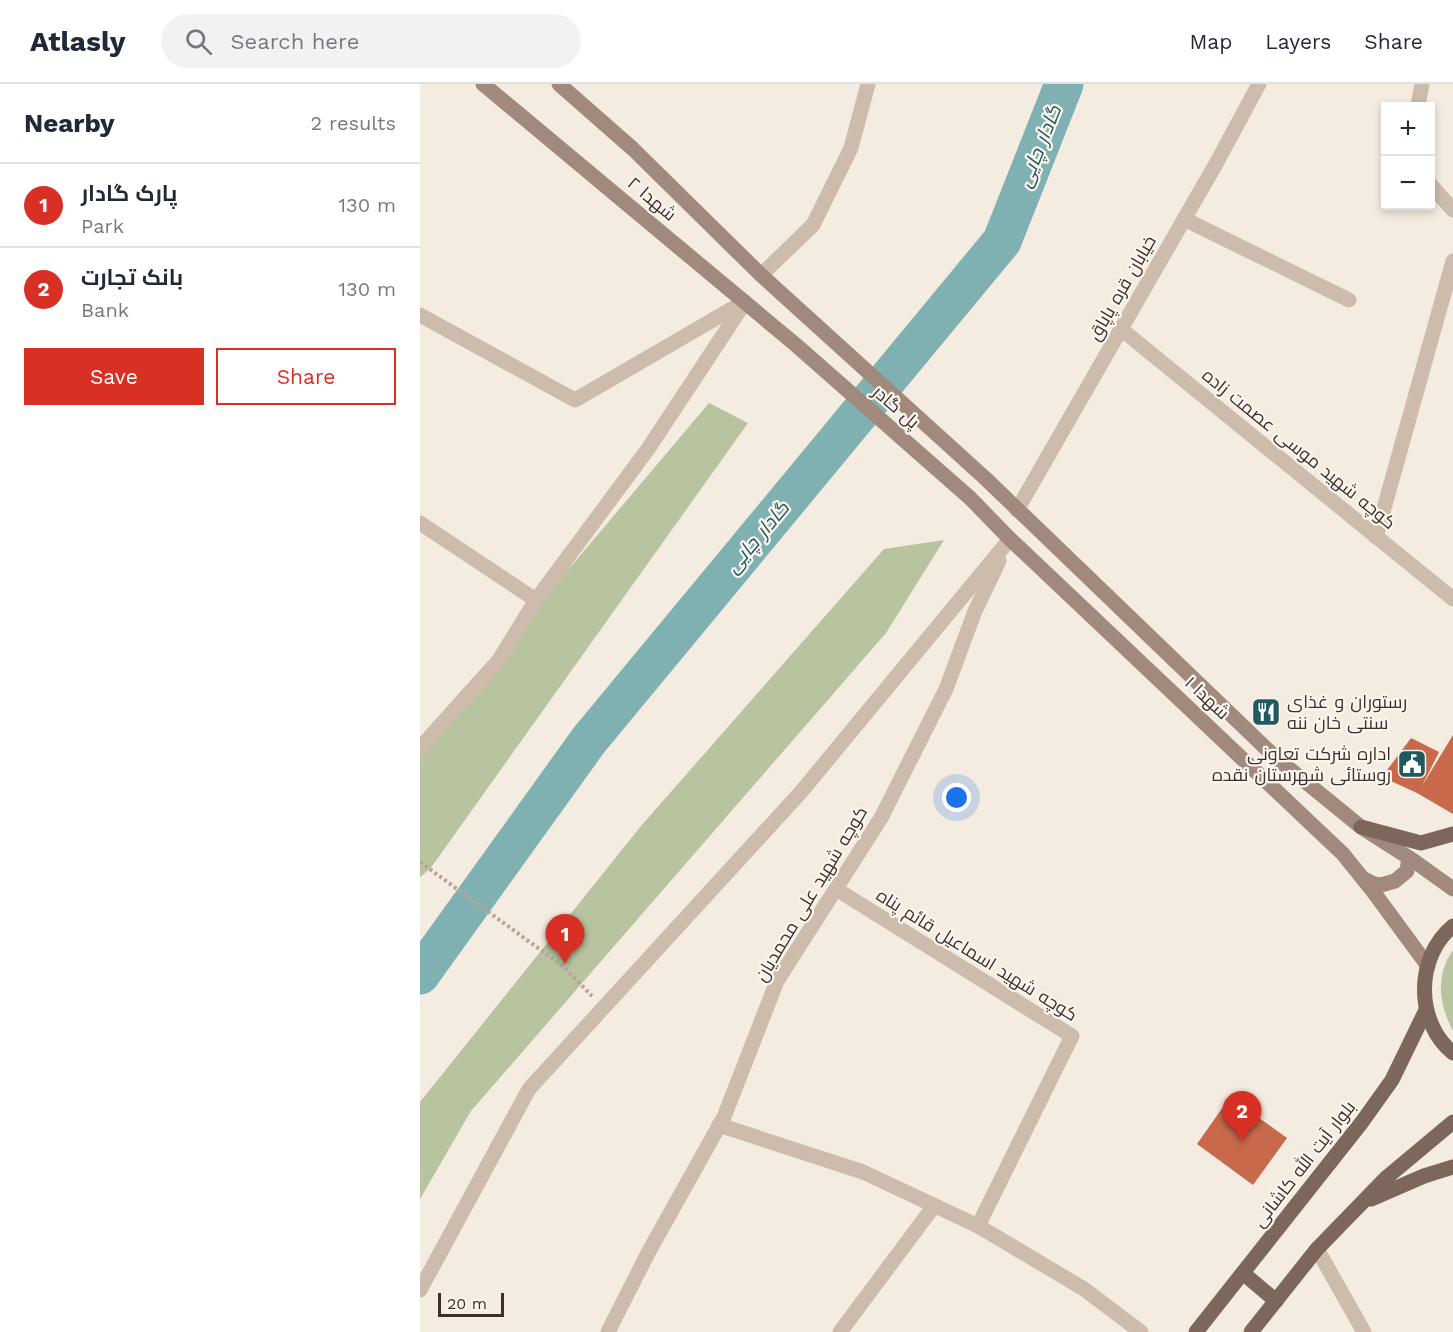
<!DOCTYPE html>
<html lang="en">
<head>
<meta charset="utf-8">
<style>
	body { margin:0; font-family:"Work Sans",Cairo,sans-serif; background:#f2f2f3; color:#1f2937 }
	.controls { position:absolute; right:18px; top:18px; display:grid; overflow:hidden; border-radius:0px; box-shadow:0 3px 9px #0003 }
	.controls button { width:54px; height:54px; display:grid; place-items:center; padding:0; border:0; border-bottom:2px solid #e0e1e3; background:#fff; color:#1f2937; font:30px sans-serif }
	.scale { position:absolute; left:18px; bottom:15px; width:66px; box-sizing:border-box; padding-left:6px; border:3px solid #3b302b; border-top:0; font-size:16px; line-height:21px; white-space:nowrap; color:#3b302b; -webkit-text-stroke:4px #fbf5ee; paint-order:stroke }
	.you { position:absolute; left:537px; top:714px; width:21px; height:21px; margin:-15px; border:4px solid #fff; border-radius:50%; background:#1a73e8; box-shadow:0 0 0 9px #1a73e833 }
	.badge { display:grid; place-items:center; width:39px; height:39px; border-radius:50%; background:#d93025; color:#fff; font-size:20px; font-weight:700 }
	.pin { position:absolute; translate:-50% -50px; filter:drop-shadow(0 2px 3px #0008) }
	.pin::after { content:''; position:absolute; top:32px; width:21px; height:18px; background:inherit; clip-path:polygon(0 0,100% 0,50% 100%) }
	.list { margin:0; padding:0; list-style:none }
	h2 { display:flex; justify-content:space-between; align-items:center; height:78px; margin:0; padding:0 24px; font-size:26px }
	h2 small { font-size:20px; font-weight:400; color:#747a83 }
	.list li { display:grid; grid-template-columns:39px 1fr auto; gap:18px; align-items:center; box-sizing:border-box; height:84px; padding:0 24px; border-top:2px solid #e0e1e3 }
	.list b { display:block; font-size:22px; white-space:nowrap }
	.list p { margin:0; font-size:20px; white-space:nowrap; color:#747a83 }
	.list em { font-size:20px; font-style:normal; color:#747a83 }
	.actions { display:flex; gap:12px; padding:18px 24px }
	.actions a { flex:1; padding:14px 0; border:2px solid #d93025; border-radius:0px; text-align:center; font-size:21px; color:#d93025 }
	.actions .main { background:#d93025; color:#fff }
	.icon { flex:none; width:33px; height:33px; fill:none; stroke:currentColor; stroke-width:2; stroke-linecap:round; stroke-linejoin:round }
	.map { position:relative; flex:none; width:1033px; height:1248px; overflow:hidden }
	header { display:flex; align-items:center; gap:36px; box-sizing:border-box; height:84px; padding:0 30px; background:#fff; border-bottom:2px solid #e0e1e3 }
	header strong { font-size:28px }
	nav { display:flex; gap:33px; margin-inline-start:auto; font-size:21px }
	.search { width:420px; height:54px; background:#f2f2f3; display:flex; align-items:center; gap:15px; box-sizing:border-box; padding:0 21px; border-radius:33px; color:#747a83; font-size:22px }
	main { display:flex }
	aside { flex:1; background:#fff }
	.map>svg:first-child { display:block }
	.green { fill:#b8c4a0 }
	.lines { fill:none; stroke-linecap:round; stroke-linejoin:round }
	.river { stroke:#7fb0b2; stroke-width:39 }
	.building { fill:#c8694b }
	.path { stroke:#b9a596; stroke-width:4; stroke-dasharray:3 3; stroke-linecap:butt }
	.minor { stroke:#cdbbac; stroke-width:15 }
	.secondary { stroke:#a18a7d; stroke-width:15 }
	.primary { stroke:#7d675c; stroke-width:15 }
	.labels { text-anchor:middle; stroke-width:4.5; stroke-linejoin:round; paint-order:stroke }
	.street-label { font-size:18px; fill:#3b302b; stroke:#fbf5ee }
	.poi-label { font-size:18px; fill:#3b302b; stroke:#fbf5ee; text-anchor:start }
	.water-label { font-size:20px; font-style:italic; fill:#1f5a5e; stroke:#fbf5ee }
</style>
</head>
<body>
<header>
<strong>Atlasly</strong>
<div class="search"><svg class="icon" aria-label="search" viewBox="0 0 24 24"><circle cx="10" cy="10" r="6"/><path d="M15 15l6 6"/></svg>Search here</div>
<nav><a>Map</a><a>Layers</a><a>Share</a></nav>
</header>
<main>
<aside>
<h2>Nearby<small>2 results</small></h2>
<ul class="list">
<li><span class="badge">1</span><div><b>پارک گادار</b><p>Park</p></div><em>130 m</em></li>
<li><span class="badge">2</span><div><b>بانک تجارت</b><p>Bank</p></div><em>130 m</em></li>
</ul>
<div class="actions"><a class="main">Save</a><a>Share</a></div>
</aside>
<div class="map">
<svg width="1033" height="1248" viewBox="0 0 1033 1248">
	<rect width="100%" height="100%" fill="#f4ebe1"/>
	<g class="green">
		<path d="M289,319l39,20 -318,446 -10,8v-132z"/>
		<path d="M524,456l-58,93 -415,478 -51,88v-97l221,-276 243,-277z"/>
		<path d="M1033,866v81c-14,-26 -18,-56 0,-81z"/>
	</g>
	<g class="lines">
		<path class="river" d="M0,891l169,-235 413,-499 62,-157"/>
	</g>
	<g class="building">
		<path d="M1033,651v79l-36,-21 -35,-16 29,-39 28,14 -17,34z"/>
		<path d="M810,1013l57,41 -34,47 -56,-41z"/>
	</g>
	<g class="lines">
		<path class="path" d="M0,778l144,105 28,29"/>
		<g class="minor">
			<path d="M998,22l4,-22"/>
			<path d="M1010,100l23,26"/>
			<path d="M764,135l165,81"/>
			<path d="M341,191l52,-50 38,-77 17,-64"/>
			<path d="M0,231l155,85 167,-97"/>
			<path d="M701,245l332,270"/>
			<path d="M597,426l200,-348 42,-78"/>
			<path d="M0,439l116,77"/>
			<path d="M956,453l77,-276"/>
			<path d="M0,664l79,-88 37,-60 112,-151 97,-147"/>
			<path d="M416,805l236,147 -94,190"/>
			<path d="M299,1041l144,47 115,54 106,63 57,43"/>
			<path d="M897,1165l47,83"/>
			<path d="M0,1206l109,-201 272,-297 209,-253"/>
			<path d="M188,1248l40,-79 76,-136 53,-136 104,-163 65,-129 29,-78 24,-50"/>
			<path d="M420,1248l94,-126"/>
		</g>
		<g class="secondary">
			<path d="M63,0l313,261 174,153 40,41 333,315 29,36 56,76"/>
			<path d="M139,0l74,65 128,126 225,204 289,278 86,70 53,34 39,28"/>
			<path d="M944,795l10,5 7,1 14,-4 12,-10 2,-13"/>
		</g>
		<g class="primary">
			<path d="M941,743l60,16 32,-9"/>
			<path d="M1033,842c-38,31 -38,96 0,127"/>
			<path d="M951,1115l53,-23 29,-9"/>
			<path d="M823,1189l33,28"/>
			<path d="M776,1248l166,-210 30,-42 34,-70"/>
			<path d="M831,1248l66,-83 69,-71 67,-56"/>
		</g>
	</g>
	<defs>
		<g id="restaurant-square" transform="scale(1.5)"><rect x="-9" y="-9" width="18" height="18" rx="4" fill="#1f5a5e" stroke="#fbf5ee"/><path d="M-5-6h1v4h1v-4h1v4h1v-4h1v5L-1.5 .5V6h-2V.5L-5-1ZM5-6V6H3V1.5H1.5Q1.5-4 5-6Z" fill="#fff"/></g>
		<g id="civic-square" transform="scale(1.5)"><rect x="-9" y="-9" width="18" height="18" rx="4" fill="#1f5a5e" stroke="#fbf5ee"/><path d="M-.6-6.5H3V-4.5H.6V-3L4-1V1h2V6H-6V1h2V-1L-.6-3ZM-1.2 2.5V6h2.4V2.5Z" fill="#fff"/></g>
	</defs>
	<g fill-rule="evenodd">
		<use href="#restaurant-square" x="846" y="628"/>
		<use href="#civic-square" x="992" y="680"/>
	</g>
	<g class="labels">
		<g class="street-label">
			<text transform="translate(232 115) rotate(40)" y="6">شهدا ۲</text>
			<text transform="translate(702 204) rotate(-60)" y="6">خیابان قره پاپاق</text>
			<text transform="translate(476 323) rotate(41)" y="6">پل گادر</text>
			<text transform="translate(879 365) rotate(39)" y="6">کوچه شهید موسی عصمت زاده</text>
			<text transform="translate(787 614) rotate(43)" y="6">شهدا ۱</text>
			<text transform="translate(391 810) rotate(-59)" y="6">کوچه شهید علی محمدیان</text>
			<text transform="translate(557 871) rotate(32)" y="6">کوچه شهید اسماعیل قائم پناه</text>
			<text transform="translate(884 1080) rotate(-52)" y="6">بلوار آیت الله کاشانی</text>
		</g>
		<g class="poi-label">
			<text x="867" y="624">رستوران و غذای<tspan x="867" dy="21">سنتی خان ننه</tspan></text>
			<text x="971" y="676" text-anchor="end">اداره شرکت تعاونی<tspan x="971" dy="21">روستائی شهرستان نقده</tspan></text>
		</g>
		<g class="water-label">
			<text transform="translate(619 62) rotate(-68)" y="7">گادار چایی</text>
			<text transform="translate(337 453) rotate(-50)" y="7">گادار چایی</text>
		</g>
	</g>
</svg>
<div class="controls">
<button>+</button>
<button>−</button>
</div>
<div class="scale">20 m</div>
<div class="you"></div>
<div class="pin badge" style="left:145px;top:880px">1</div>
<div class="pin badge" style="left:822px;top:1057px">2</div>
</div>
</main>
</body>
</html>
